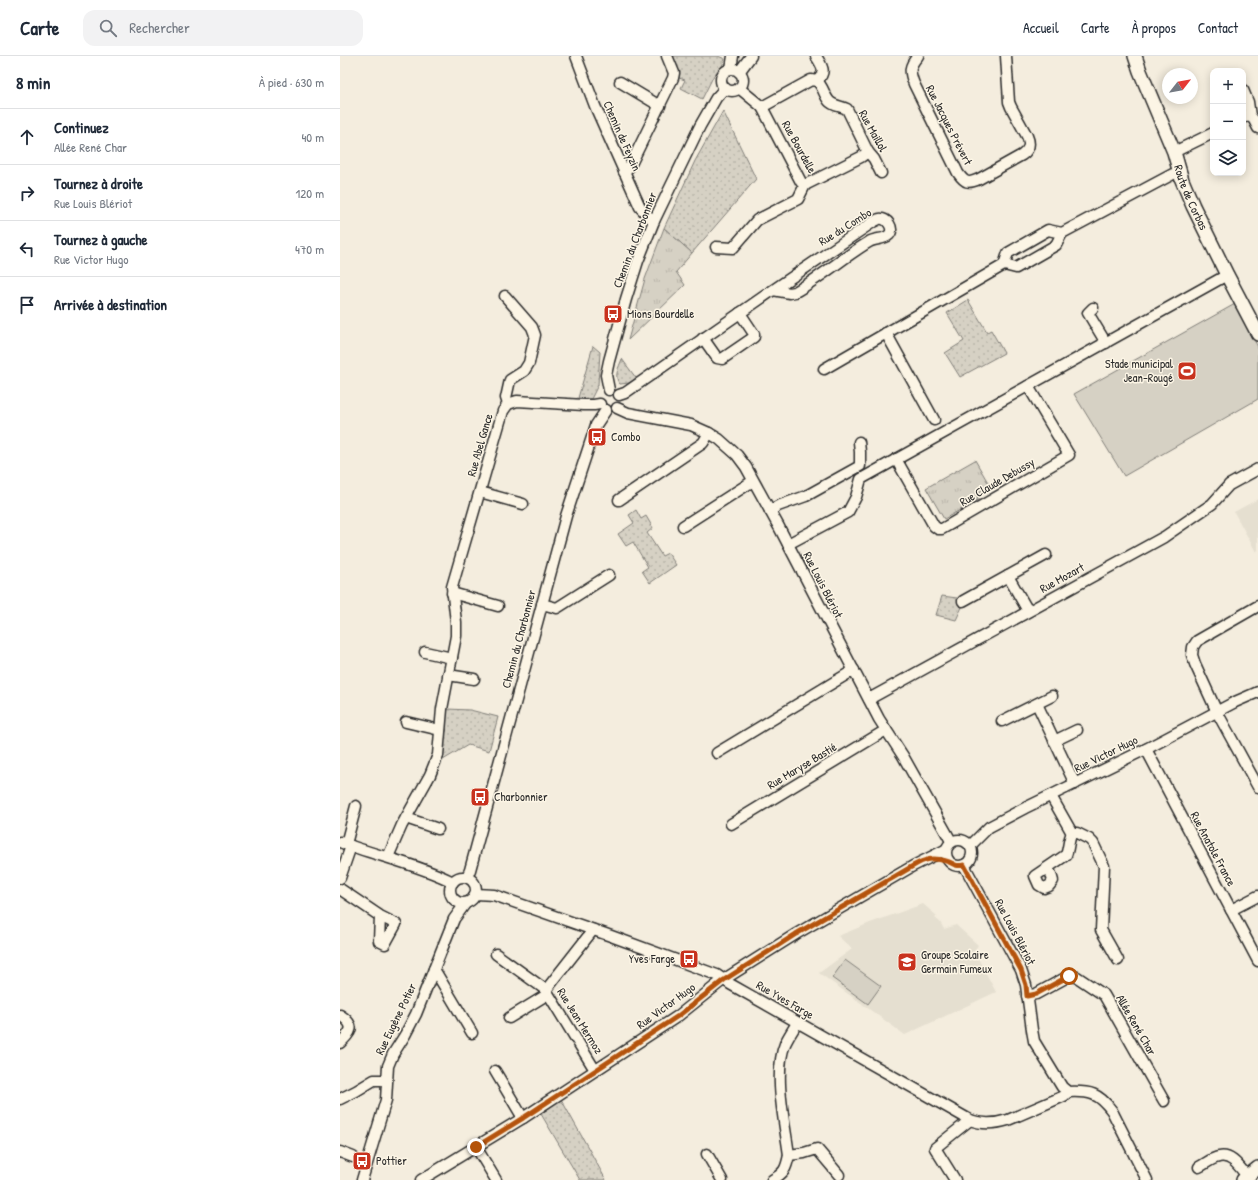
<!DOCTYPE html>
<html lang="fr">
<head>
<meta charset="utf-8">
<style>
	body { margin:0; font-family:"Patrick Hand",sans-serif; background:#f2f2f3; color:#1f2937 }
	.controls { position:absolute; right:12px; top:12px; display:grid; overflow:hidden; border-radius:8px; box-shadow:0 2px 10px #0003 }
	.controls button { width:36px; height:36px; display:grid; place-items:center; padding:0; border:0; border-bottom:1px solid #e0e1e3; background:#fff; color:#1f2937; font:20px sans-serif }
	.compass { position:absolute; left:822px; top:12px; width:36px; height:36px; border-radius:50%; background:#fff; box-shadow:0 2px 10px #0003; rotate:59deg }
	.stop { position:absolute; width:12px; height:12px; margin:-9px; border:3px solid #b45309; border-radius:50%; background:#fff }
	.stop.end { background:#b45309; border-color:#fff; box-shadow:0 1px 4px #0008 }
	.list { margin:0; padding:0; list-style:none }
	h2 { display:flex; justify-content:space-between; align-items:center; height:52px; margin:0; padding:0 16px; font-size:17px }
	h2 small { font-size:13px; font-weight:400; color:#747a83 }
	.list li { display:grid; grid-template-columns:26px 1fr auto; gap:12px; align-items:center; box-sizing:border-box; height:56px; padding:0 16px; border-top:1px solid #e0e1e3 }
	.list b { display:block; font-size:15px; white-space:nowrap }
	.list p { margin:0; font-size:13px; white-space:nowrap; color:#747a83 }
	.list em { font-size:13px; font-style:normal; color:#747a83 }
	.icon { flex:none; width:22px; height:22px; fill:none; stroke:currentColor; stroke-width:2; stroke-linecap:round; stroke-linejoin:round }
	.map { position:relative; flex:none; width:918px; height:1124px; overflow:hidden }
	header { display:flex; align-items:center; gap:24px; box-sizing:border-box; height:56px; padding:0 20px; background:#fff; border-bottom:1px solid #e0e1e3 }
	header strong { font-size:19px }
	nav { display:flex; gap:22px; margin-inline-start:auto; font-size:14px }
	.search { width:280px; height:36px; background:#f2f2f3; display:flex; align-items:center; gap:10px; box-sizing:border-box; padding:0 14px; border-radius:12px; color:#747a83; font-size:15px }
	main { display:flex }
	aside { flex:1; background:#fff }
	.map>svg:first-child { display:block }
	.built { fill:#e5dfd0 }
	.grass { fill:url(#grass-dots); stroke:#807e78 }
	.park { fill:url(#park-tufts); stroke:#807e78 }
	.garden { fill:#d6d1c4; stroke:#807e78 }
	.lines { fill:none; stroke-linecap:round; stroke-linejoin:round }
	.street-casing { stroke:#2b2b2b; stroke-width:13 }
	.secondary-casing { stroke:#2b2b2b; stroke-width:16 }
	.street { stroke:#fcf5e5; stroke-width:10 }
	.secondary { stroke:#fcf5e5; stroke-width:13 }
	.route { stroke:#b45309; stroke-width:5 }
	.labels { text-anchor:middle; stroke-width:3; stroke-linejoin:round; paint-order:stroke }
	.street-label { font-size:12px; fill:#2b2b2b; stroke:#fcf5e5 }
	.poi-label { font-size:12px; fill:#2b2b2b; stroke:#fcf5e5; text-anchor:start }
</style>
</head>
<body>
<header>
<strong>Carte</strong>
<div class="search"><svg class="icon" aria-label="search" viewBox="0 0 24 24"><circle cx="10" cy="10" r="6"/><path d="M15 15l6 6"/></svg>Rechercher</div>
<nav><a>Accueil</a><a>Carte</a><a>À propos</a><a>Contact</a></nav>
</header>
<main>
<aside>
<h2>8 min<small>À pied · 630 m</small></h2>
<ul class="list">
<li><svg class="icon" aria-label="ahead" viewBox="0 0 24 24"><path d="M12 20V5M6 11l6-6 6 6"/></svg><div><b>Continuez</b><p>Allée René Char</p></div><em>40 m</em></li>
<li><svg class="icon" aria-label="right" viewBox="0 0 24 24"><path d="M7 20v-9h11M14 6l5 5-5 5"/></svg><div><b>Tournez à droite</b><p>Rue Louis Blériot</p></div><em>120 m</em></li>
<li><svg class="icon" aria-label="left" viewBox="0 0 24 24"><path d="M17 20v-9H6M10 6l-5 5 5 5"/></svg><div><b>Tournez à gauche</b><p>Rue Victor Hugo</p></div><em>470 m</em></li>
<li><svg class="icon" aria-label="arrive" viewBox="0 0 24 24"><path d="M6 21V4h12l-3 4 3 4H6"/></svg><div><b>Arrivée à destination</b></div></li>
</ul>
</aside>
<div class="map">
<svg width="918" height="1124" viewBox="0 0 918 1124">
	<defs>
		<pattern id="grass-dots" width="8" height="8" patternUnits="userSpaceOnUse"><rect width="8" height="8" fill="#d6d1c4"/><path d="M2 2h.1M6 6h.1" fill="none" stroke="#b8b4a9" stroke-width="1.8" stroke-linecap="round"/></pattern>
		<pattern id="park-tufts" width="24" height="20" patternUnits="userSpaceOnUse"><rect width="24" height="20" fill="#d6d1c4"/><path d="M3 7l-1-3M5 7V3M7 7l1-3M15 17l-1-3M17 17v-4M19 17l1-3" fill="none" stroke="#b8b4a9"/></pattern>
	</defs>
	<rect width="100%" height="100%" fill="#f4edde"/>
	<filter id="ink" filterUnits="userSpaceOnUse"><feTurbulence type="fractalNoise" baseFrequency=".025" numOctaves="2"/><feDisplacementMap in="SourceGraphic" scale="8" xChannelSelector="R" yChannelSelector="G"/><feConvolveMatrix kernelMatrix="1 2 1 2 8 2 1 2 1" color-interpolation-filters="sRGB"/></filter>
	<g filter="url(#ink)">
		<g class="built">
			<path d="M918,443v51l-2,2 -22,-40z"/>
			<path d="M583,848l14,12 -2,2 5,4 4,7 12,-4 22,20 -4,6 22,41 -91,43 -86,-62 33,-24 -14,-13 32,-13z"/>
		</g>
		<g class="grass">
			<path d="M331,0h47l7,3 -3,7 -8,9 -12,24 -21,-11 4,-8 -6,-2z"/>
			<path d="M383,55l33,68 -64,74 -28,-25 31,-67z"/>
			<path d="M628,244l19,32 4,-2 13,23 -44,24 -15,-24 19,-12 -17,-28z"/>
			<path d="M253,290l7,6 -2,33 -7,14 -13,-1z"/>
			<path d="M282,303l14,19 -7,5 -9,1c-7,-7 -1,-17 2,-25z"/>
			<path d="M296,454l5,9 5,-3 7,12 -6,5 15,23 6,-3 8,12 -26,18 -8,-12 6,-4 -15,-25 -7,4 -8,-12 16,-11 -5,-8z"/>
			<path d="M602,540l15,2 1,5 4,4 -6,13 -20,-5z"/>
			<path d="M107,653l23,1 28,7 -9,34 -21,-6 -25,15z"/>
			<path d="M221,1043l45,81h-26l-39,-66z"/>
		</g>
		<g class="park">
			<path d="M324,172l28,25 -16,19 9,13 -57,55 17,-61z"/>
			<path d="M635,404l15,26 -13,8 1,6 -34,19 -18,-31z"/>
		</g>
		<g class="garden">
			<path d="M895,248l23,43v52l-134,77 -50,-82z"/>
			<path d="M505,904l36,26 -13,18 -36,-26z"/>
		</g>
		<g class="lines">
			<g class="street-casing">
				<g id="street">
					<path d="M236,0l19,50 45,101 7,8 7,6"/>
					<path d="M476,0c6,11 11,15 1,25"/>
					<path d="M578,0c-9,10 -9,15 -4,28l44,89c7,10 10,11 21,6l43,-24c7,-5 9,-10 5,-19l-16,-29 -2,-5 -3,-46"/>
					<path d="M391,13l2,-13"/>
					<circle cx="392" cy="24" r="11"/>
					<path d="M399,16l12,-16"/>
					<path d="M280,26l40,24"/>
					<path d="M399,32l23,19 39,75 4,3 56,-28 7,-5"/>
					<path d="M903,34l5,12 2,14"/>
					<path d="M422,51l49,-27 6,1c6,5 7,14 12,20 4,5 12,5 18,8l21,43 6,7 7,14"/>
					<path d="M905,61l5,-1 4,4 4,8"/>
					<path d="M834,96l39,-19"/>
					<path d="M284,116l6,-6 43,-88 1,-5 -7,-17"/>
					<path d="M376,191l17,1 24,-28 41,-21 7,-14"/>
					<path d="M664,209l12,3 40,-23 6,-12"/>
					<path d="M165,240l27,31 3,8 -6,28 -5,8 -14,9 -4,18 2,6"/>
					<path d="M753,252l-5,5 18,30"/>
					<path d="M546,277l48,87"/>
					<path d="M363,282l14,20 5,1 3,-2 29,-20v-3l-14,-21"/>
					<path d="M484,313l180,-104 4,-12 40,-23 14,3 111,-59 7,-3"/>
					<path d="M269,334l-3,-15 3,-14 17,-62 12,-38 16,-40 46,-95 16,-28 9,-10"/>
					<path d="M279,339l6,-2 151,-105 97,-66c2,-1 4,-2 6,-3 8,-2 16,10 10,16 -5,5 -14,3 -20,7 -25,15 -48,35 -74,50l-5,1 -17,-3"/>
					<path d="M277,352l11,5 63,12 18,8 10,6 18,16 9,12 33,60 100,192 24,37 48,85"/>
					<path d="M556,403l38,67 4,3h4l127,-74 -41,-69"/>
					<path d="M140,436l43,12"/>
					<path d="M279,444l84,-57 6,-10"/>
					<path d="M430,455l8,-5 28,-10 54,-30v-14l-1,-10"/>
					<path d="M343,470l70,-45"/>
					<path d="M448,488l60,-32 8,-15 5,-18 366,-204"/>
					<path d="M668,520l20,35"/>
					<path d="M112,537l46,13"/>
					<path d="M623,545l83,-46"/>
					<path d="M202,548l15,4 52,-33"/>
					<path d="M918,550l-61,35 -4,6 -1,8 3,9 22,48 41,75"/>
					<path d="M85,596l27,6"/>
					<path d="M108,619l26,4"/>
					<path d="M529,643l295,-162 48,-33 17,-19 29,-16"/>
					<path d="M697,648l38,80"/>
					<path d="M662,665l50,-25"/>
					<path d="M66,666l34,8"/>
					<path d="M714,685l23,-11"/>
					<path d="M806,693l112,212"/>
					<path d="M377,697l137,-83"/>
					<path d="M711,740l21,37"/>
					<path d="M66,762l32,11"/>
					<path d="M391,768l155,-94"/>
					<circle cx="619" cy="797" r="13"/>
					<path d="M0,786c37,14 77,22 113,40"/>
					<path d="M6,788l10,-38"/>
					<path d="M630,790l19,-19 36,-19 121,-59 89,-47 23,-10"/>
					<path d="M48,801l14,-32 28,-50 8,-20 4,-46 14,-73v-14l-4,-35 51,-176 5,-7 9,-3 67,4h10l6,-1"/>
					<path d="M624,809l57,105 5,15 6,45 2,11 28,46 6,5c22,-1 31,1 44,19l35,69"/>
					<path d="M707,812l4,6 2,7 -4,5 -5,2 -5,-3 -4,-9 31,-21c3,-7 2,-15 6,-22h5l12,6 4,4 11,23 -3,64 17,30"/>
					<circle cx="123" cy="834" r="13"/>
					<path d="M127,821l3,-7 96,-354 30,-91 10,-15"/>
					<path d="M0,822l11,-32"/>
					<path d="M0,833l40,27 16,8 -11,20 -6,-3 1,-25"/>
					<path d="M136,838l18,1 117,41 106,39 13,9 240,136c13,5 25,4 38,0l56,-24 4,-4"/>
					<path d="M891,854l27,-14"/>
					<path d="M253,874l-47,60 49,80"/>
					<path d="M156,898l50,36"/>
					<path d="M94,913l38,64"/>
					<path d="M687,940l9,-2 33,-18 8,1 27,18 60,106"/>
					<path d="M0,959c17,11 11,17 0,28"/>
					<path d="M169,962l39,-24"/>
					<path d="M155,1015l28,47"/>
					<path d="M0,1043l16,-8 18,-11h13"/>
					<path d="M136,1091l20,33"/>
					<path d="M0,1096l13,5"/>
					<path d="M367,1098l15,26"/>
					<path d="M449,1099l15,-2 13,-4 22,26"/>
					<path d="M859,1111c6,-3 13,-9 20,-10 13,-3 21,11 28,19"/>
					<path d="M22,1124l24,-80 2,-34 5,-12 12,-19 11,-21 38,-95 11,-15"/>
					<path d="M81,1124l102,-62 155,-102 45,-36 73,-46 117,-68 32,-16"/>
					<path d="M432,1124c12,-7 14,-10 17,-25 -4,-31 -16,-82 -4,-111 3,-7 8,-14 12,-21"/>
					<path d="M615,1124l-20,-32 35,-28"/>
				</g>
			</g>
			<g class="secondary-casing">
				<g id="secondary">
					<path id="s1" d="M795,0l5,15 34,81 8,28 11,26 34,69 31,59"/>
					<path d="M903,1124l15,-12"/>
				</g>
			</g>
			<use href="#street" class="street"/>
			<use href="#secondary" class="secondary"/>
		</g>
	</g>
	<g class="lines" filter="url(#ink)">
		<path class="route" d="M136,1091l47,-29 155,-102 46,-36 72,-46 117,-68c12,-7 20,-9 33,-5 9,2 7,6 18,4l57,105 5,15 1,11 9,-2 33,-18"/>
	</g>
	<defs>
		<g id="bus-square" transform="scale(1)"><rect x="-9" y="-9" width="18" height="18" rx="4" fill="#c8321e" stroke="#fcf5e5"/><path d="M-5-6H5V4H4V6H2V4H-2V6H-4V4H-5ZM-3.5-4V0h7V-4ZM-3.5 1.2v1.5H-2V1.2ZM2 1.2v1.5H3.5V1.2Z" fill="#fff"/></g>
		<g id="stadium-square" transform="scale(1)"><rect x="-9" y="-9" width="18" height="18" rx="4" fill="#c8321e" stroke="#fcf5e5"/><path d="M0-5a6.5 5 0 1 0 0 10a6.5 5 0 1 0 0-10ZM-3.5-1.8h7v3.6h-7Z" fill="#fff"/></g>
		<g id="school-square" transform="scale(1)"><rect x="-9" y="-9" width="18" height="18" rx="4" fill="#c8321e" stroke="#fcf5e5"/><path d="M0-5L7-2L0 1L-7-2ZM-4 1L0 2.5L4 1V4Q0 6-4 4Z" fill="#fff"/></g>
	</defs>
	<g fill-rule="evenodd">
		<use href="#bus-square" x="273" y="258"/>
		<use href="#stadium-square" x="847" y="315"/>
		<use href="#bus-square" x="257" y="381"/>
		<use href="#bus-square" x="140" y="741"/>
		<use href="#bus-square" x="349" y="903"/>
		<use href="#school-square" x="567" y="906"/>
		<use href="#bus-square" x="22" y="1105"/>
	</g>
	<g class="labels">
		<g class="street-label">
			<text transform="translate(609 69) rotate(63)" y="4">Rue Jacques Prévert</text>
			<text transform="translate(533 75) rotate(61)" y="4">Rue Maillol</text>
			<text transform="translate(282 80) rotate(66)" y="4">Chemin de Feyzin</text>
			<text transform="translate(459 91) rotate(61)" y="4">Rue Bourdelle</text>
			<text dy="4" stroke="none"><textPath href="#s1" startOffset="152">Route de Corbas</textPath></text>
			<text transform="translate(505 171) rotate(-32)" y="4">Rue du Combo</text>
			<text transform="translate(295 184) rotate(-69)" y="4">Chemin du Charbonnier</text>
			<text transform="translate(140 389) rotate(-74)" y="4">Rue Abel Gance</text>
			<text transform="translate(657 426) rotate(-30)" y="4">Rue Claude Debussy</text>
			<text transform="translate(722 522) rotate(-29)" y="4">Rue Mozart</text>
			<text transform="translate(483 529) rotate(63)" y="4">Rue Louis Blériot</text>
			<text transform="translate(179 583) rotate(-75)" y="4">Chemin du Charbonnier</text>
			<text transform="translate(766 698) rotate(-26)" y="4">Rue Victor Hugo</text>
			<text transform="translate(462 710) rotate(-31)" y="4">Rue Maryse Bastié</text>
			<text transform="translate(873 793) rotate(62)" y="4">Rue Anatole France</text>
			<text transform="translate(675 876) rotate(62)" y="4">Rue Louis Blériot</text>
			<text transform="translate(445 944) rotate(30)" y="4">Rue Yves Farge</text>
			<text transform="translate(326 950) rotate(-36)" y="4">Rue Victor Hugo</text>
			<text transform="translate(56 963) rotate(-64)" y="4">Rue Eugène Potier</text>
			<text transform="translate(240 965) rotate(58)" y="4">Rue Jean Mermoz</text>
			<text transform="translate(796 969) rotate(60)" y="4">Allée René Char</text>
		</g>
		<g class="poi-label">
			<text x="287" y="262">Mions Bourdelle</text>
			<text x="833" y="312" text-anchor="end">Stade municipal<tspan x="833" dy="14">Jean-Rougé</tspan></text>
			<text x="271" y="385">Combo</text>
			<text x="154" y="745">Charbonnier</text>
			<text x="581" y="903">Groupe Scolaire<tspan x="581" dy="14">Germain Fumeux</tspan></text>
			<text x="335" y="907" text-anchor="end">Yves Farge</text>
			<text x="36" y="1109">Pottier</text>
		</g>
	</g>
</svg>
<div class="controls">
<button>+</button>
<button>−</button>
<button><svg class="icon" aria-label="layers" viewBox="0 0 24 24"><path d="M12 4l9 5-9 5-9-5zM3 14l9 5 9-5"/></svg></button>
</div>
<svg class="compass" viewBox="-18 -18 36 36"><path d="M0-13l5 13h-10z" fill="#e53935"/><path d="M0 13l5-13h-10z" fill="#747a83"/></svg>
<div class="stop" style="left:729px;top:920px"></div>
<div class="stop end" style="left:136px;top:1091px"></div>
</div>
</main>
</body>
</html>
